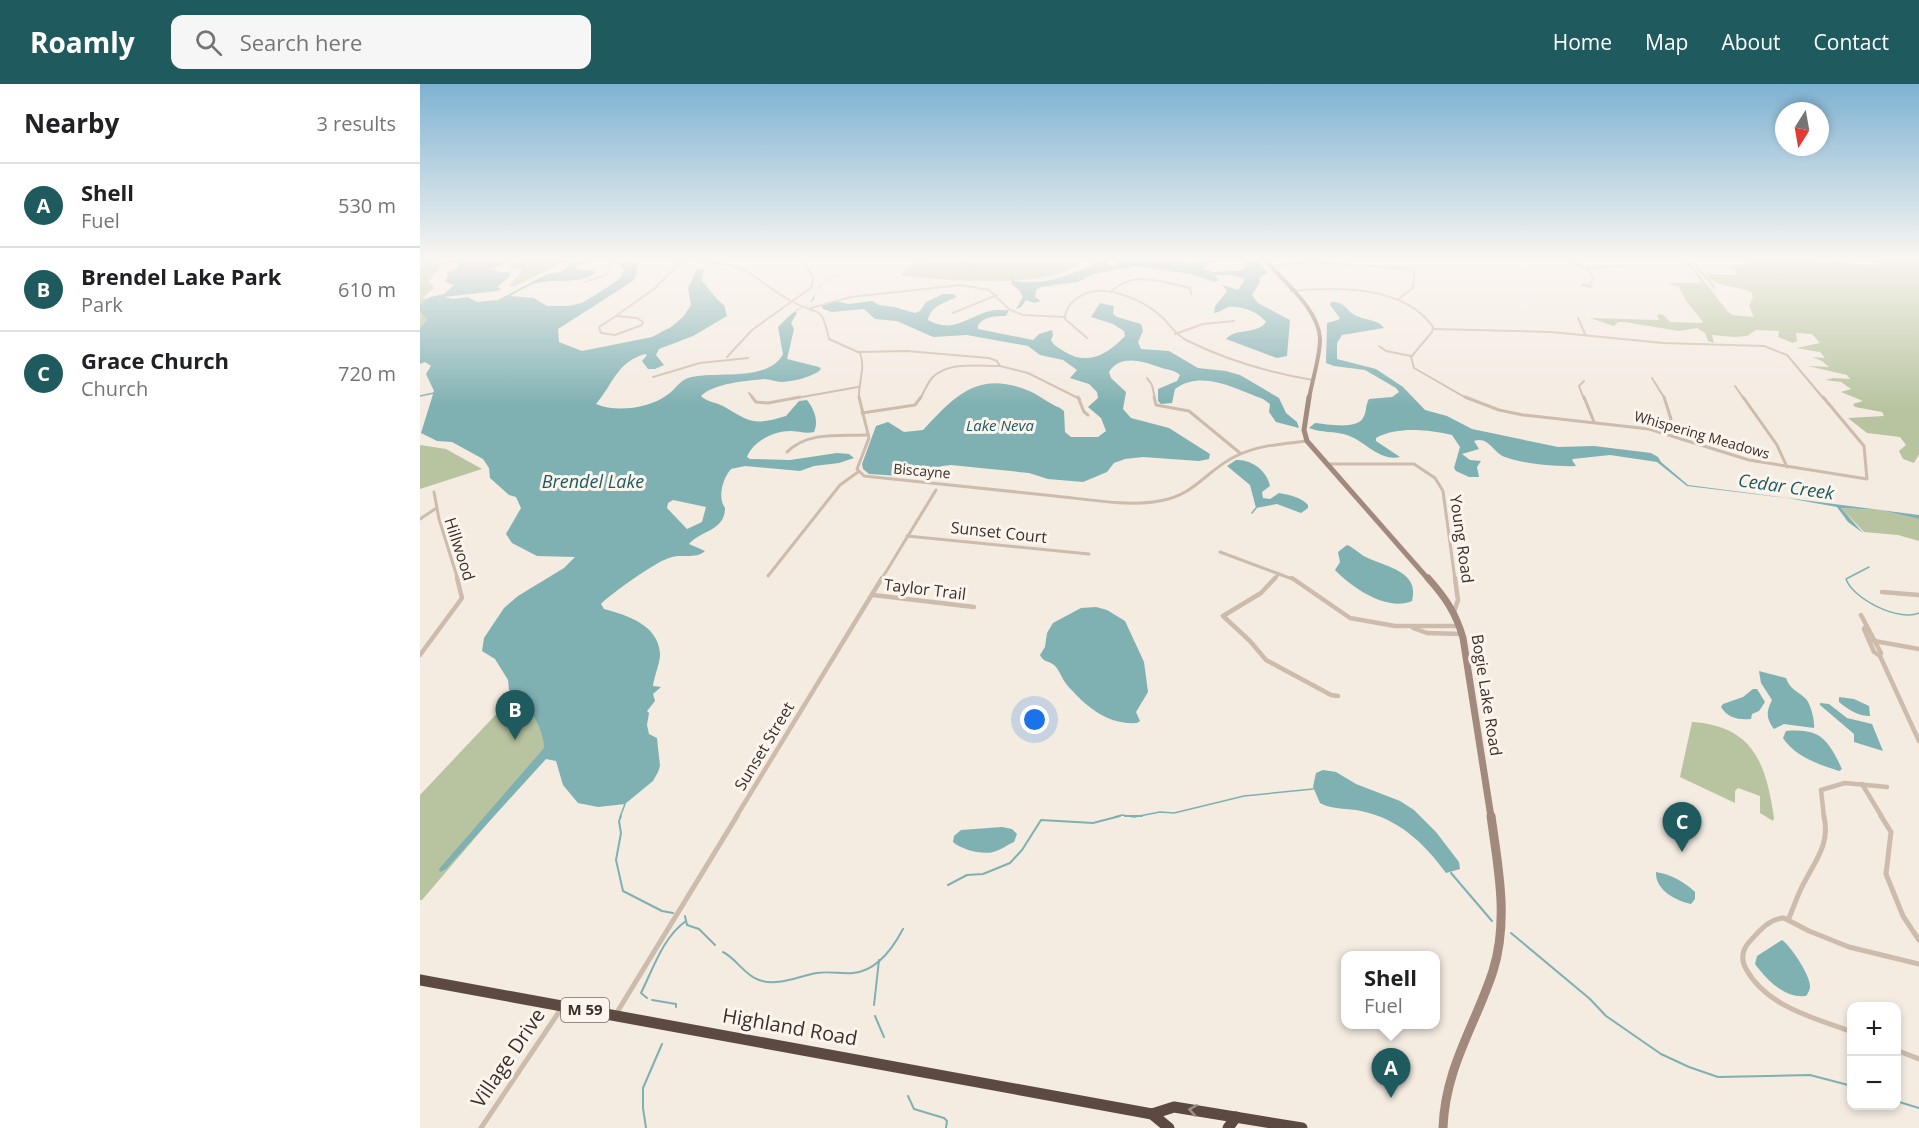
<!DOCTYPE html>
<html lang="en">
<head>
<meta charset="utf-8">
<style>
	body { margin:0; font-family:"Open Sans",sans-serif; background:#f6f6f6; color:#202124 }
	.controls { position:absolute; right:18px; bottom:18px; display:grid; overflow:hidden; border-radius:12px; box-shadow:0 3px 9px #0003 }
	.controls button { width:54px; height:54px; display:grid; place-items:center; padding:0; border:0; border-bottom:2px solid #e0e0e0; background:#fff; color:#202124; font:30px sans-serif }
	.compass { position:absolute; left:1355px; top:18px; width:54px; height:54px; border-radius:50%; background:#fff; box-shadow:0 3px 9px #0003; rotate:191deg }
	.you { position:absolute; left:615px; top:636px; width:21px; height:21px; margin:-15px; border:4px solid #fff; border-radius:50%; background:#1a73e8; box-shadow:0 0 0 9px #1a73e833 }
	.badge { display:grid; place-items:center; width:39px; height:39px; border-radius:50%; background:#1f5a5e; color:#fff; font-size:20px; font-weight:700 }
	.pin { position:absolute; translate:-50% -50px; filter:drop-shadow(0 2px 3px #0008) }
	.pin::after { content:''; position:absolute; top:32px; width:21px; height:18px; background:inherit; clip-path:polygon(0 0,100% 0,50% 100%) }
	.popup { position:absolute; left:921px; top:867px; width:99px; height:78px; box-sizing:border-box; display:grid; place-content:center; border-radius:12px; background:#fff; filter:drop-shadow(0 2px 4px #0005); font-size:20px; white-space:nowrap; color:#757577 }
	.popup b { font-size:22px; color:#202124 }
	.popup::after { content:''; position:absolute; left:50%; top:100%; margin-left:-12px; border:12px solid transparent; border-top-color:#fff }
	.list { margin:0; padding:0; list-style:none }
	h2 { display:flex; justify-content:space-between; align-items:center; height:78px; margin:0; padding:0 24px; font-size:26px }
	h2 small { font-size:20px; font-weight:400; color:#757577 }
	.list li { display:grid; grid-template-columns:39px 1fr auto; gap:18px; align-items:center; box-sizing:border-box; height:84px; padding:0 24px; border-top:2px solid #e0e0e0 }
	.list b { display:block; font-size:22px; white-space:nowrap }
	.list p { margin:0; font-size:20px; white-space:nowrap; color:#757577 }
	.list em { font-size:20px; font-style:normal; color:#757577 }
	.icon { flex:none; width:33px; height:33px; fill:none; stroke:currentColor; stroke-width:2; stroke-linecap:round; stroke-linejoin:round }
	.map { position:relative; flex:none; width:1499px; height:1044px; overflow:hidden }
	header { display:flex; align-items:center; gap:36px; box-sizing:border-box; height:84px; padding:0 30px; background:#1f5a5e; color:#fff }
	header strong { font-size:28px }
	nav { display:flex; gap:33px; margin-inline-start:auto; font-size:21px }
	.search { width:420px; height:54px; background:#f6f6f6; display:flex; align-items:center; gap:15px; box-sizing:border-box; padding:0 21px; border-radius:12px; color:#757577; font-size:22px }
	main { display:flex }
	aside { flex:1; background:#fff }
	.map>svg:first-child { display:block }
	.green { fill:#b8c4a0 }
	.water { fill:#7fb0b2; fill-rule:evenodd }
	.lines { fill:none; stroke-linecap:round; stroke-linejoin:round }
	.stream-far1 { stroke:#7fb0b2; stroke-width:1.5 }
	.stream { stroke:#7fb0b2; stroke-width:2 }
	.street-far3 { stroke:#cdbbac; stroke-width:2 }
	.street-far2 { stroke:#cdbbac; stroke-width:3 }
	.street-far1 { stroke:#cdbbac; stroke-width:4.5 }
	.street { stroke:#cdbbac; stroke-width:5 }
	.secondary-far3 { stroke:#a18a7d; stroke-width:4 }
	.secondary-far2 { stroke:#a18a7d; stroke-width:5 }
	.secondary-far1 { stroke:#a18a7d; stroke-width:7 }
	.secondary { stroke:#a18a7d; stroke-width:9 }
	.highway { stroke:#5c4a42; stroke-width:11 }
	.oneway { stroke:#9c8e87 }
	.labels { text-anchor:middle; stroke-width:6; stroke-linejoin:round; paint-order:stroke }
	.far-street-label { font-size:14px; fill:#3b302b; stroke:#fbf5ee }
	.far-water-label { font-size:15px; font-style:italic; fill:#1f5a5e; stroke:#fbf5ee }
	.shield { fill:#fbf5ee; stroke:#756b66; stroke-width:1.5 }
	.shield-label { font-size:15px; font-weight:bold; fill:#3b302b }
	.street-label { font-size:16px; fill:#3b302b; stroke:#fbf5ee }
	.water-label { font-size:18px; font-style:italic; fill:#1f5a5e; stroke:#fbf5ee }
	.near-street-label { font-size:20px; fill:#3b302b; stroke:#fbf5ee }
</style>
</head>
<body>
<header>
<strong>Roamly</strong>
<div class="search"><svg class="icon" aria-label="search" viewBox="0 0 24 24"><circle cx="10" cy="10" r="6"/><path d="M15 15l6 6"/></svg>Search here</div>
<nav><a>Home</a><a>Map</a><a>About</a><a>Contact</a></nav>
</header>
<main>
<aside>
<h2>Nearby<small>3 results</small></h2>
<ul class="list">
<li><span class="badge">A</span><div><b>Shell</b><p>Fuel</p></div><em>530 m</em></li>
<li><span class="badge">B</span><div><b>Brendel Lake Park</b><p>Park</p></div><em>610 m</em></li>
<li><span class="badge">C</span><div><b>Grace Church</b><p>Church</p></div><em>720 m</em></li>
</ul>
</aside>
<div class="map">
<svg width="1499" height="1044" viewBox="0 0 1499 1044">
	<rect width="100%" height="100%" fill="#f4ebe1"/>
	<g class="green">
		<path d="M0,176h16l3,9 -10,12 5,7 -12,10 71,6 -73,42z"/>
		<path d="M100,176h48l-55,27 -4,-2 14,-14 -16,-4z"/>
		<path d="M496,176l146,1 22,-1c-34,32 -139,19 -184,16z"/>
		<path d="M1327,176h70l61,6 -4,-6h45v194l-5,9 -11,-4 -4,-8 7,-6 -6,-8 -33,-4 -19,-15 36,-2 -2,-4 -27,-5 -2,-3 10,-3 -22,-9 10,-3 -10,-7 -16,-2 8,-2 17,1 -3,-4 -39,-9 21,1 -7,-6 -10,-4 13,1 -5,-6 -24,-4 24,-5 -8,-9 -16,-1 1,8 -4,2 -15,-6 1,-6 -23,-1 -9,6 -13,1 -22,-2 2,8 -6,-2 -3,-8 -8,-5 -18,3 -54,-9h-7l-4,4 -24,-8 69,2 -2,-5c6,-3 9,3 13,7l31,1 2,-1 -17,-21 -7,-14 -12,-4h34l-8,-13 -8,-5 3,-2 3,1 37,48 5,3 21,2 -5,-11 4,-9 -1,-4c-15,-8 -32,-5 -45,-16l2,-3 28,1 -2,-5 -8,-4 18,-1z"/>
		<path d="M0,361l26,4 36,20 -62,20z"/>
		<path d="M1421,424l39,2 39,9v22l-21,-6 -34,-3z"/>
		<path d="M112,592l73,10 -183,214h-2v-105z"/>
		<path d="M1272,638c62,4 74,42 82,96l-1,3 -13,-8v-17l-22,-8 -3,3v12l-55,-26z"/>
	</g>
	<g class="water">
		<path d="M34,176h56l-17,9 7,4 11,-1 -1,4 -13,11 4,2 -4,2 -53,6 9,2 15,-2 9,5 21,-2 49,-26 14,-2 12,-10 17,-2 -12,5 -3,4 19,2 1,2c-17,12 -39,5 -58,10 -9,2 -19,9 -27,13l24,2 13,8h22l13,-3 32,-20 7,-6 3,-6 -5,-6 1,-3h17v11l-4,8 -75,48 1,13 23,9 70,-14 19,-10 12,-10 8,-12 -3,-17 9,-19 7,-1 -2,13c9,9 13,18 22,24l3,11 -34,20 -34,13 -3,6 8,10 -9,4h-7l-6,-8 5,-6 -2,-1c-28,8 -32,30 -49,50 20,9 54,4 71,-9 8,-5 12,-14 21,-17 27,-8 80,5 95,-24l-5,-27c9,-9 17,-18 29,-22l4,-4 8,-15 43,-26 -42,26 -5,7 -1,7 -19,12 2,1 -6,10 3,6 -7,30 32,8 2,2 -3,3c-11,6 -23,9 -36,10 -6,0 -12,-3 -18,-3 -18,2 -50,4 -63,17 6,6 14,6 22,10 27,16 30,20 63,10l13,-15 8,-1c7,9 12,21 7,32 -8,2 -16,-1 -24,-1 -16,0 -37,10 -43,26l3,2 40,1 47,-7 12,1 5,4 -15,5 -25,3 -14,5 -55,-5 -14,3c-8,9 -14,28 -6,39 0,23 -24,22 -36,36l16,7c-10,9 -24,2 -36,7 -12,3 -60,37 -68,46l3,5c23,6 54,16 56,44 1,7 -6,24 -7,33l8,1 -8,7 2,7 -8,10 2,2 -2,12 2,9 8,4 3,28 -2,6 -5,9 -28,23 -27,3 -20,-4 -15,-18 -7,-24 -10,-2 -100,110 -6,3 -1,-3 105,-121c1,-18 -19,-52 -35,-58l-1,-10 -13,-21 -13,-8 2,-13 20,-30 14,-12 46,-28 11,-11 -38,-1 -25,-13 -6,-9 15,-26 -5,-11 -7,-2 -19,-17 -1,-10 -6,-9 -31,-17 -15,-1 -16,-8 13,-42 -8,-17 5,-8 -6,-4 -5,2v-36l7,-8 -7,-9v-6l10,-8 14,-3 10,-9 -9,-3 3,-6 -1,-3 10,-5 3,-7 -30,5 -10,5v-2zM253,416l33,7 -4,15 -15,7 -20,-21 1,-5z"/>
		<path d="M676,176h10l5,6 5,-1 3,-5h54l15,4 26,-4 -12,9 11,3 29,-2 4,-4 -5,-6h16l11,13 -9,5 1,4 -8,13 6,8 32,17 -3,36 -10,2 -51,-19c8,-11 31,-4 40,-17 -7,-10 -26,-17 -38,-15 -5,2 -8,5 -14,6l1,-7 12,-15 -5,-6 16,5 7,-11 -14,-4h-15l-1,1 4,4 -5,2 -23,-8 -54,-8 -44,8 -15,8 -37,5 -5,3 -1,7 6,4 -7,2 -8,-3 -5,7 -5,2 7,-12 -4,-7 -8,-6 1,-3 -4,-5 -23,-6c7,2 17,3 23,6 4,2 4,4 7,5 33,5 49,-6 78,-15z"/>
		<path d="M523,210h10l4,3c-12,6 -26,8 -29,23 25,14 39,-3 62,-9 6,-2 13,0 19,-1l-3,6c-11,0 -21,0 -28,9v4l55,11 6,-6 13,-4 1,5 -2,5c3,6 8,8 14,12 23,14 43,2 60,-16l-1,-5 -11,-7 -22,-7 9,-14 14,3 -1,8 4,3 24,7 2,7 -5,11 3,7 28,2 29,17 28,3 14,4 39,23 7,15 11,9 2,6 -23,-6 -7,-10 1,-8 -7,-5c-27,-10 -61,-30 -88,-10l-3,14 -11,1 -3,-3v-12l19,-8 3,-6c-6,-5 -11,-5 -18,-7 -17,-6 -41,-15 -53,4l2,6 15,14 -3,17 8,9 38,10 41,26 -1,5 -10,2 -56,-4 -18,2 -11,4 -7,9 -24,10 -35,-3 -19,-6 -78,-8 -9,1 -26,11 -47,-3 -6,-5 -1,-5 14,-38 12,-4 16,10 19,-2c31,-33 54,-60 104,-40 11,4 21,13 33,18l4,3 1,21 6,5h27l8,-6 -5,-13 -13,-11 10,-9 -1,-6 -8,-8 -19,-6 7,-8 -14,-10 -23,-5 -12,-9 -61,-11 -34,2 -36,-16 -22,-2 -11,-10 -32,3 -9,-3 -1,-3 13,-5 14,3 23,-3 7,4 15,2 21,6 5,-2 6,-9z"/>
		<path d="M911,218c15,-1 15,10 26,14 10,5 20,3 27,12l-42,7 -5,8v16l39,10 27,18 22,23 22,6 25,13 86,18 36,-1 57,7 7,4 3,5 27,23 231,30v4l-39,-9 -39,-2 22,25 -15,-11 -11,-15 -50,-9 -100,-12 -30,-24 -47,-7 -37,4 -1,1 4,6c-19,1 -53,-2 -71,-9 -12,-4 -16,-21 -31,-16l5,8 -17,5 8,6 11,1 -4,6 2,10h-10l-13,-6 -2,-3 6,-21 -8,-12c-23,-5 -54,-9 -76,3v3l24,16c-20,5 -35,-16 -53,-22 -12,-4 -26,-2 -38,-7l6,-5c11,1 42,7 48,-5 4,-6 2,-12 6,-19l23,-2 7,-5 -3,-4 -31,-18 -31,-4 -8,-3 1,-40 11,-3 2,-2 -10,-13z"/>
		<path d="M816,376c16,-1 31,11 34,26l-8,6 1,6 7,1 9,-6c10,2 22,4 29,12v3l-7,5 -24,-9 -21,4 -6,-23 -23,-19z"/>
		<path d="M927,461c8,3 13,10 21,13 19,9 52,14 44,43 -25,11 -61,-14 -77,-31l5,-8 -2,-10z"/>
		<path d="M676,523l11,3 18,11 19,41 4,30 -12,20 4,9 -3,2c-31,2 -51,-17 -70,-38 -5,-6 -8,-16 -13,-20 -6,-5 -10,-2 -14,-10l5,-8 2,-14 6,-10 28,-15z"/>
		<path d="M1339,587l27,7c4,12 12,13 20,21 5,6 9,22 8,29l-30,-4 -10,5c-8,-11 -8,-17 -2,-29l-11,-17z"/>
		<path d="M1333,605h4l8,13 -6,9 -7,3 -1,5c-13,1 -23,-1 -30,-12l2,-3 20,-7z"/>
		<path d="M1419,613l15,2 15,7 1,10c-12,0 -21,-6 -31,-14z"/>
		<path d="M1400,619l9,1 18,14 25,6 11,27 -29,-9v-8l-34,-29z"/>
		<path d="M1366,647c35,-3 42,9 56,38l-3,2c-19,-6 -45,-15 -56,-33z"/>
		<path d="M903,686l13,2 20,12 44,17 14,9 22,22 23,30 1,7 -14,4c-22,-30 -47,-54 -85,-62 -13,-3 -29,-1 -41,-8l-7,-16 3,-14z"/>
		<path d="M582,743l10,2 5,5 -3,8c-6,2 -11,7 -18,9 -11,5 -34,-1 -43,-9l1,-6 7,-6z"/>
		<path d="M1236,788c16,3 27,9 39,20v7l-4,5c-15,-3 -36,-14 -35,-32z"/>
		<path d="M1362,856c8,5 29,36 28,47 0,3 -2,6 -4,9 -22,2 -39,-16 -51,-32l2,-8z"/>
	</g>
	<g class="lines">
		<g class="stream-far1">
			<path d="M541,180l24,6"/>
			<path d="M0,312l14,-3"/>
			<path d="M832,429l4,-5"/>
			<path d="M1449,483l-23,12c7,20 53,43 73,34"/>
			<path d="M200,733l5,-13"/>
			<path d="M695,733l7,-2 12,2 26,-5 14,1 70,-17 69,-7"/>
		</g>
		<g class="stream">
			<path d="M201,732l-2,5 2,12 -5,27 7,31 39,20 11,2"/>
			<path d="M705,732h17"/>
			<path d="M1031,789l41,48"/>
			<path d="M528,801l19,-10 16,-1 27,-11 12,-13 19,-30 52,3 27,-7"/>
			<path d="M265,832l2,9 12,4 16,16"/>
			<path d="M1091,849l79,66 16,17 55,38 28,13 29,10 92,-2 42,11"/>
			<path d="M303,868c14,7 21,23 36,28 19,7 39,-4 58,-7 12,-2 24,1 36,0 24,-2 40,-25 50,-44"/>
			<path d="M227,914l-6,-5c12,-24 22,-56 45,-72"/>
			<path d="M232,916l24,4v3"/>
			<path d="M454,921l5,-45"/>
			<path d="M455,932l9,21"/>
			<path d="M488,1012l6,13 30,9 3,3 -1,7"/>
			<path d="M1476,1017l23,7"/>
			<path d="M226,1044l-3,-20v-20l19,-44"/>
		</g>
		<g class="street-far3">
			<path d="M252,176c25,2 55,0 77,13 14,9 27,20 42,28 28,16 30,1 38,38l31,14c6,15 -2,29 -1,46"/>
			<path d="M1148,176l22,11 3,8 -4,6"/>
			<path d="M1271,176l24,28"/>
			<path d="M849,182l40,-4 102,7 3,4 -1,15 -16,12"/>
			<path d="M1167,184l37,-2"/>
			<path d="M165,198l21,-7 6,-12 5,-3"/>
			<path d="M1163,200l9,3 -10,-2z"/>
			<path d="M871,207c46,-4 113,-6 142,36l-1,5 -21,25 3,11 54,31"/>
			<path d="M691,208c21,-22 53,-10 79,-4l1,6"/>
			<path d="M391,224l40,-11 110,-12 28,5 20,19 14,6 41,2"/>
			<path d="M533,229l44,-18"/>
			<path d="M197,231l37,-26 26,-26"/>
			<path d="M196,232l21,2 6,4 -1,3 -27,10 -14,-2 -2,-6z"/>
			<path d="M1158,234l7,16"/>
			<path d="M1013,245l118,3 112,11 101,3 23,9 37,44"/>
			<path d="M755,250l28,-10 31,-3"/>
			<path d="M667,254l-22,-19c0,-10 6,-17 14,-22 24,-16 65,3 84,21 8,8 13,17 23,22 38,19 85,33 127,40"/>
			<path d="M959,262l7,5 25,5"/>
			<path d="M438,268l49,-1 82,7 8,3 3,5 28,7 52,26"/>
			<path d="M307,273l25,-27 60,-43 1,-9 -9,-18"/>
			<path d="M233,293l47,-14 48,-5"/>
			<path d="M727,294l5,7 3,14"/>
			<path d="M1232,294l13,21"/>
			<path d="M1164,297l-5,5 5,13"/>
			<path d="M1315,302l9,13"/>
			<path d="M329,309l5,6"/>
			<path d="M371,315l67,-12"/>
			<path d="M500,315c4,-7 7,-15 12,-21 16,-17 47,-12 68,-12"/>
		</g>
		<g class="street-far2">
			<path d="M332,313l4,5 12,1 32,-6"/>
			<path d="M439,313l10,41 -12,31 7,7c64,7 127,13 191,20 30,3 74,11 104,5 37,-6 46,-30 77,-45 22,-11 47,-12 71,-15"/>
			<path d="M658,313l6,15 4,3"/>
			<path d="M734,313l2,8 33,6 51,42"/>
			<path d="M1045,313l34,13 24,5 126,14 100,31 118,19 -3,-33 -41,-49"/>
			<path d="M1164,313l10,25"/>
			<path d="M1244,313l7,22 -5,14"/>
			<path d="M1323,313l34,48 10,22"/>
			<path d="M442,329l53,-8 6,-8"/>
			<path d="M367,368c21,-21 53,-16 81,-17"/>
			<path d="M907,380h87l21,14 8,13 12,89"/>
			<path d="M14,408l5,27 19,61"/>
			<path d="M0,435l15,-10"/>
			<path d="M487,452l182,18"/>
			<path d="M800,468l75,28"/>
			<path d="M348,492l72,-91 18,-13"/>
			<path d="M461,496l55,-90"/>
			<path d="M854,496l5,-6"/>
		</g>
		<g class="street-far1">
			<path d="M855,494l-14,15 -38,23 27,25 16,19 65,35 7,1"/>
			<path d="M872,494l58,40 45,8h64"/>
			<path d="M1462,508l37,3"/>
			<path d="M453,511l101,12"/>
			<path d="M1034,528l4,-12 -3,-22"/>
			<path d="M1441,531l20,38 -1,3 39,85"/>
			<path d="M1446,542l-2,3 10,23 6,4"/>
			<path d="M993,544l14,5 35,1"/>
			<path d="M1449,556l50,9"/>
			<path d="M0,571l42,-57 -5,-20"/>
			<path d="M1442,700l20,33"/>
			<path d="M316,733l146,-239"/>
			<path d="M1404,733l-3,-27 24,-7 42,4"/>
		</g>
		<g class="street">
			<path d="M1461,732l10,16 -5,42 17,42 16,24"/>
			<path d="M1368,836c6,-13 10,-27 17,-39 12,-23 25,-38 19,-65"/>
			<path d="M196,930l121,-198"/>
			<path d="M1432,948c-37,-14 -85,-25 -106,-63 -6,-11 -4,-20 5,-29 9,-10 18,-21 33,-22l25,13 40,16 70,17"/>
			<path d="M1476,966l23,9"/>
			<path d="M61,1044l80,-119"/>
		</g>
		<path class="secondary-far3" d="M845,176c18,21 54,49 55,79 0,19 -8,41 -11,60"/>
		<path class="secondary-far2" d="M889,313l-5,33 3,11 122,139"/>
		<path class="secondary-far1" d="M1008,494c17,19 28,35 35,60l28,179"/>
		<path class="secondary" d="M1023,1044c2,-60 32,-102 50,-157 16,-51 5,-104 -2,-155"/>
		<g class="highway">
			<path d="M0,896l732,134 22,-7 128,21"/>
			<path d="M732,1030l17,14"/>
			<path d="M808,1044l8,-11"/>
		</g>
	</g>
	<defs><path id="oneway-chevron" d="M-2-3.5L2.5 0L-2 3.5" fill="none" stroke-width="1.6" stroke-linecap="round" stroke-linejoin="round" transform="scale(1.5)"/></defs>
	<use class="oneway" href="#oneway-chevron" transform="translate(773 1026) rotate(-171)"/>
	<linearGradient id="sky" x2="0" y2="1"><stop stop-color="#7eb2d2"/><stop offset="0.54" stop-color="#faf6f2"/><stop offset="1" stop-color="#faf6f2" stop-opacity="0"/></linearGradient>
	<rect width="1499" height="323" fill="url(#sky)"/>
	<g class="labels">
		<g class="far-street-label">
			<text transform="translate(1282 351) rotate(16)" y="5">Whispering Meadows</text>
			<text transform="translate(502 387) rotate(5)" y="5">Biscayne</text>
		</g>
		<g class="far-water-label">
			<text x="580" y="347">Lake Neva</text>
		</g>
		<rect class="shield" x="141" y="914" width="48" height="24" rx="4.5"/>
		<g class="shield-label">
			<text x="165" y="931">M 59</text>
		</g>
		<g class="street-label">
			<text transform="translate(579 448) rotate(6)" y="6">Sunset Court</text>
			<text transform="translate(1042 455) rotate(82)" y="6">Young Road</text>
			<text transform="translate(40 465) rotate(72)" y="6">Hillwood</text>
			<text transform="translate(505 505) rotate(7)" y="6">Taylor Trail</text>
			<text transform="translate(1067 611) rotate(81)" y="6">Bogie Lake Road</text>
			<text transform="translate(344 662) rotate(-59)" y="6">Sunset Street</text>
		</g>
		<g class="water-label">
			<text x="173" y="404">Brendel Lake</text>
			<text transform="translate(1366 403) rotate(8)" y="6">Cedar Creek</text>
		</g>
		<g class="near-street-label">
			<text transform="translate(370 943) rotate(10)" y="7">Highland Road</text>
			<text transform="translate(88 974) rotate(-56)" y="7">Village Drive</text>
		</g>
	</g>
</svg>
<div class="controls">
<button>+</button>
<button>−</button>
</div>
<svg class="compass" viewBox="-18 -18 36 36"><path d="M0-13l5 13h-10z" fill="#e53935"/><path d="M0 13l5-13h-10z" fill="#757577"/></svg>
<div class="you"></div>
<div class="pin badge" style="left:971px;top:1014px">A</div>
<div class="popup"><b>Shell</b>Fuel</div>
<div class="pin badge" style="left:95px;top:656px">B</div>
<div class="pin badge" style="left:1262px;top:768px">C</div>
</div>
</main>
</body>
</html>
